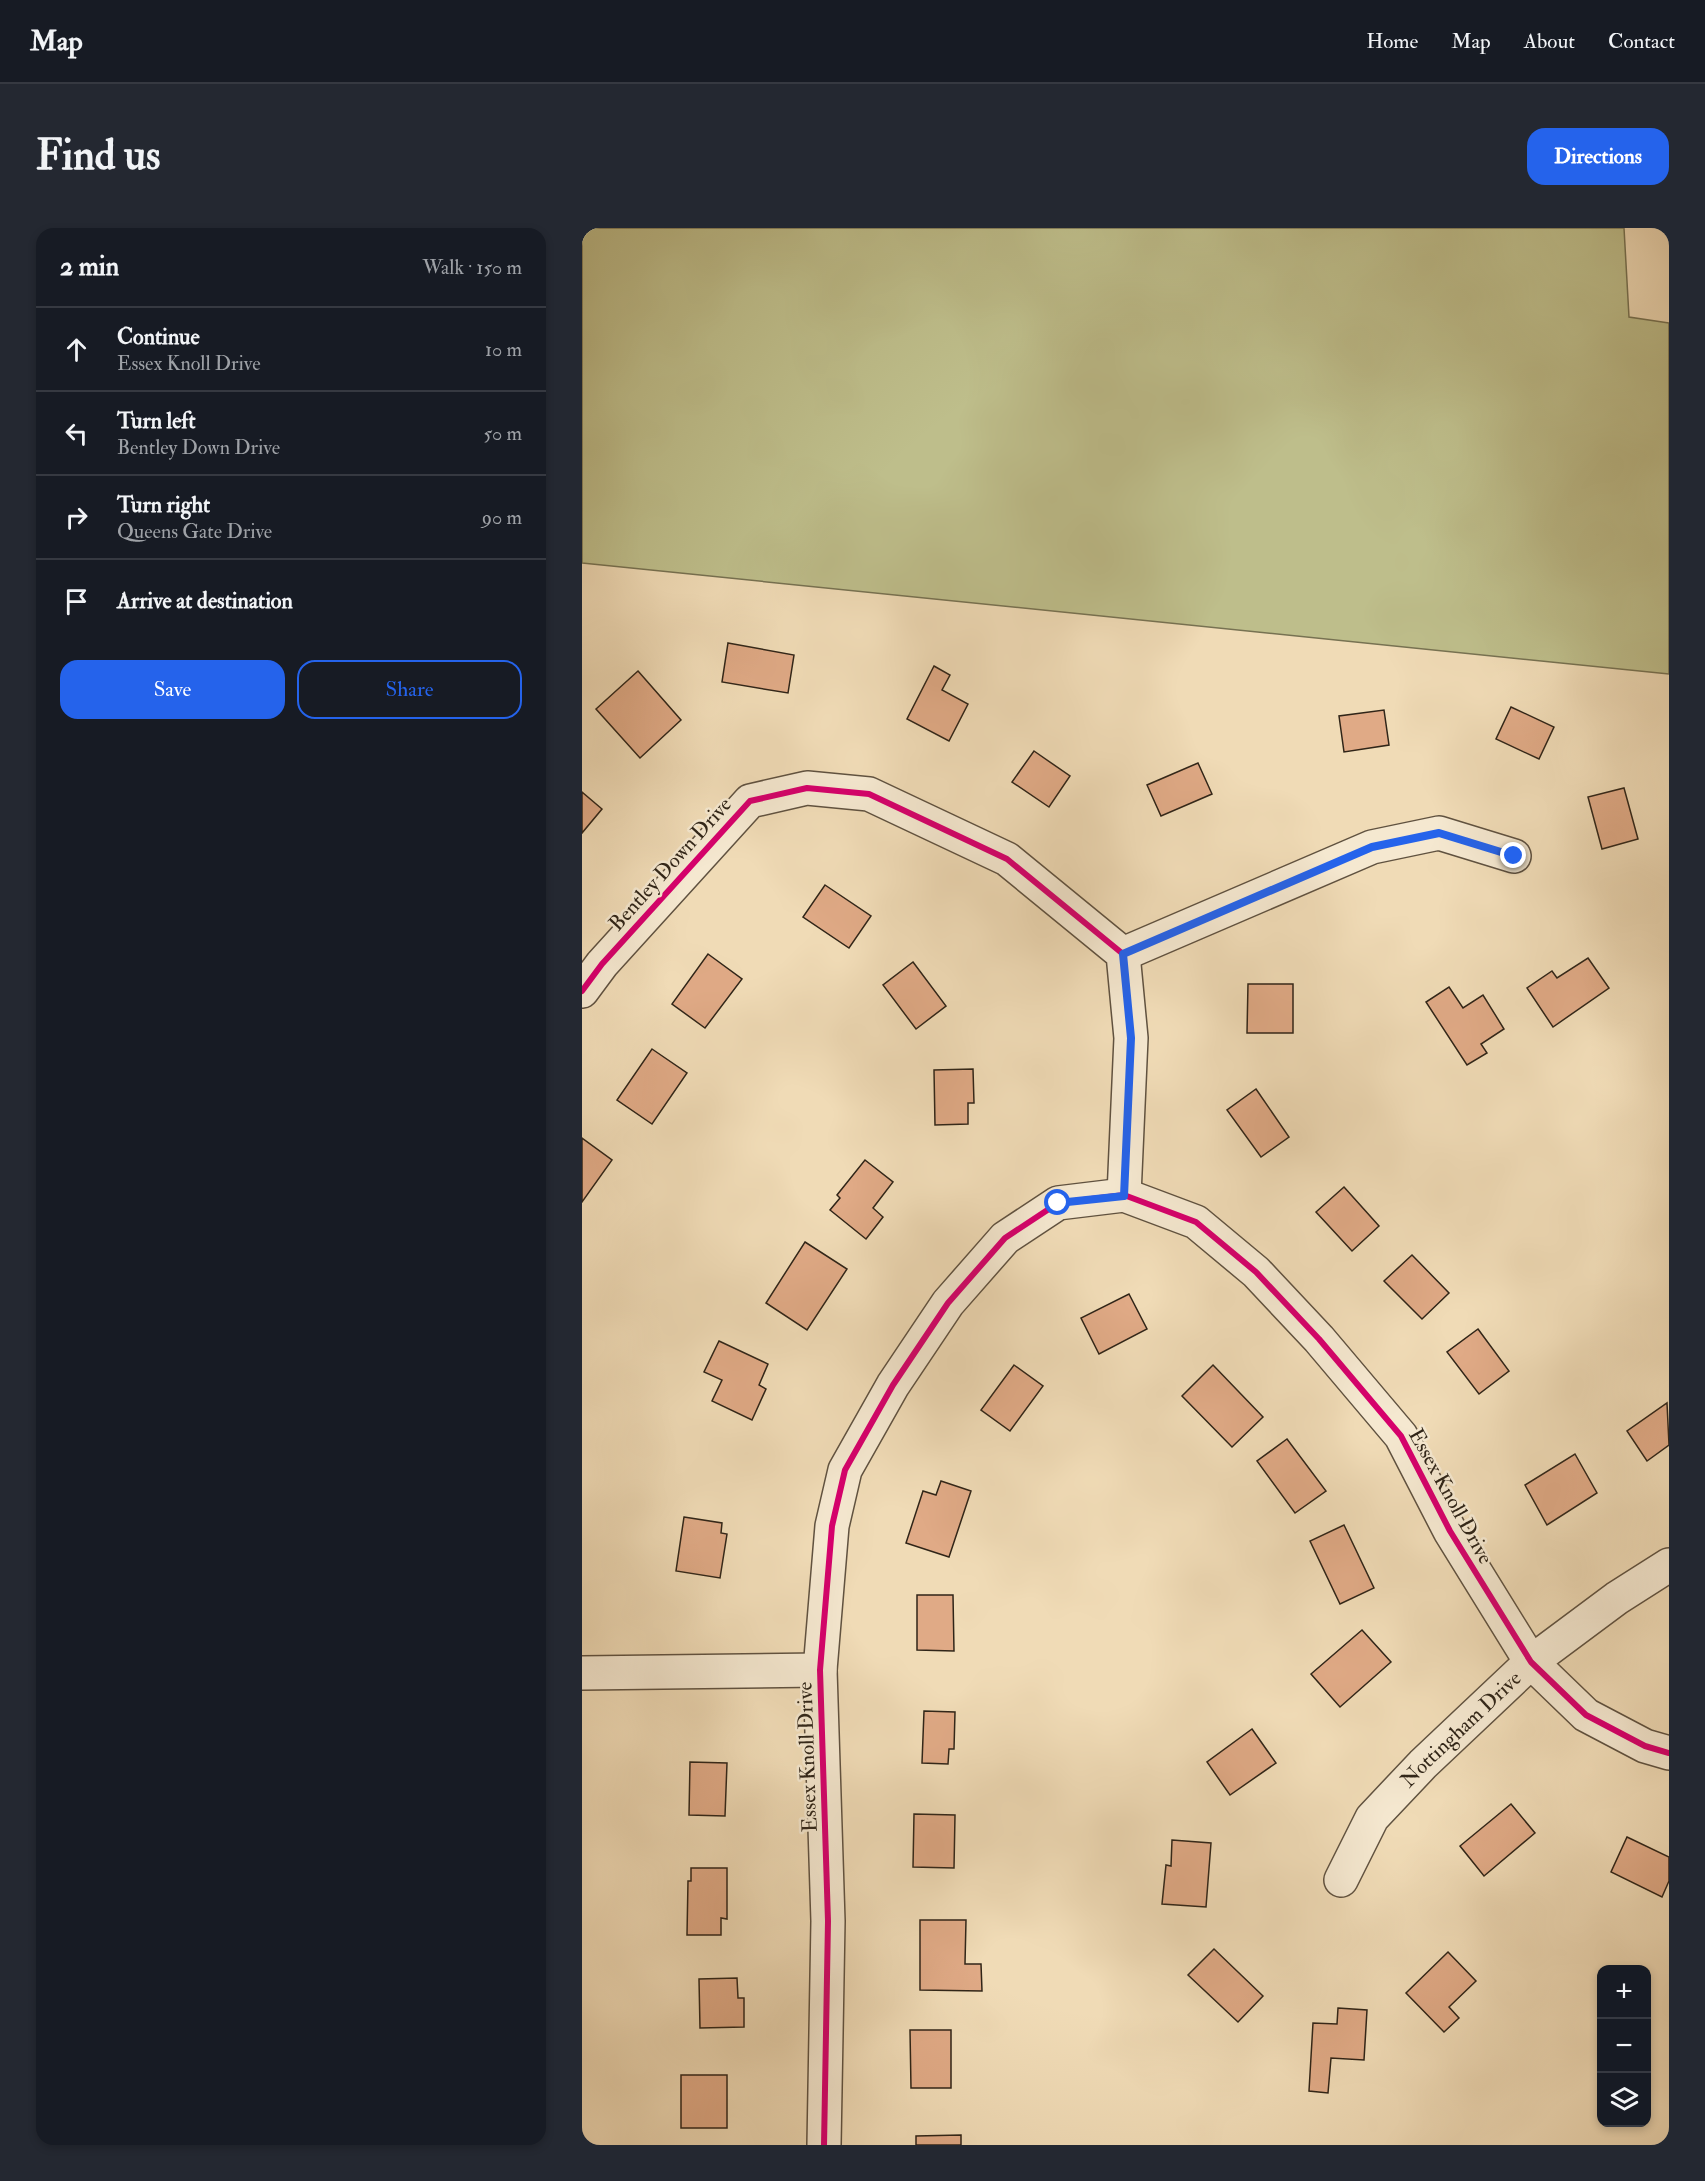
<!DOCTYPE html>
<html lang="en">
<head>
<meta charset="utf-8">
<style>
	body { margin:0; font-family:"IM FELL Double Pica",serif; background:#242831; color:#f1f3f6 }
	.controls { position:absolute; right:18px; bottom:18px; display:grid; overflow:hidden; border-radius:12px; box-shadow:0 3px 9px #0003 }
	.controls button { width:54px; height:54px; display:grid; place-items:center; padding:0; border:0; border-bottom:2px solid #363941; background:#171b24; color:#f1f3f6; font:30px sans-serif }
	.stop { position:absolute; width:18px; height:18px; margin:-14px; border:4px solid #2563eb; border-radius:50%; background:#fff }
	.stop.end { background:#2563eb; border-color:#fff; box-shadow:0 2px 6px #0008 }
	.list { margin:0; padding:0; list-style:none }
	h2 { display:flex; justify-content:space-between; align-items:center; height:78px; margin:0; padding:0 24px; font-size:26px }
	h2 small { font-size:20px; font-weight:400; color:#9ea1a6 }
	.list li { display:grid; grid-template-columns:39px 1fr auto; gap:18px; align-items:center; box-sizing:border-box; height:84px; padding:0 24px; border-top:2px solid #363941 }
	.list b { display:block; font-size:22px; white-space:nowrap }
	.list p { margin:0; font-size:20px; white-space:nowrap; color:#9ea1a6 }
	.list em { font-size:20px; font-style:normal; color:#9ea1a6 }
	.actions { display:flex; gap:12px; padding:18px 24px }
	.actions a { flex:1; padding:14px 0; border:2px solid #2563eb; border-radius:18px; text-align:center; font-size:21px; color:#2563eb }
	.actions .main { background:#2563eb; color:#fff }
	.icon { flex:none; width:33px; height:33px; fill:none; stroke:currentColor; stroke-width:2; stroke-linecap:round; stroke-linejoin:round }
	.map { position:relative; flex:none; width:1087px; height:1917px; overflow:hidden; border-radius:18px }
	header { display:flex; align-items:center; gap:36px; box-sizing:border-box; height:84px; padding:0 30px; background:#171b24; border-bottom:2px solid #363941 }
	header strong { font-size:28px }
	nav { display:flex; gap:33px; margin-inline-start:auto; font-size:21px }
	.intro { display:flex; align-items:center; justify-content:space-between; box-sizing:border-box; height:144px; padding:0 36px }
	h1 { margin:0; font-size:42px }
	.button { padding:15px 27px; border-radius:18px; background:#2563eb; color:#fff; font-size:21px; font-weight:700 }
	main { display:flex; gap:36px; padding:0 36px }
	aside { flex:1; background:#171b24; border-radius:18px; box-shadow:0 3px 9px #0003 }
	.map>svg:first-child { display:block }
	.green { fill:#bebe8b; stroke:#777252; stroke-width:1.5 }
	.building { fill:#e0aa86; stroke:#302518; stroke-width:1.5 }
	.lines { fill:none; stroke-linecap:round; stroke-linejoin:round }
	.street-casing { stroke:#605240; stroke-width:36 }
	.street { stroke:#f5e8d0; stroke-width:33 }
	.cycleway-casing { stroke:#f5e8d0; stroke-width:10 }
	.cycleway { stroke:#d6006c; stroke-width:6 }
	.route { stroke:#2563eb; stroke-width:8 }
	.labels { text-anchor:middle; stroke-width:5; stroke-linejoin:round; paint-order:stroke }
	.street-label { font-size:21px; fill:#302518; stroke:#f5e8d0 }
</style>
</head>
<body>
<header>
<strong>Map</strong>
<nav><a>Home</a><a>Map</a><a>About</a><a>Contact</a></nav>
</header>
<div class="intro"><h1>Find us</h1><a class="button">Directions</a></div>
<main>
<aside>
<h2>2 min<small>Walk · 150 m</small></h2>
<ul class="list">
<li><svg class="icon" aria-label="ahead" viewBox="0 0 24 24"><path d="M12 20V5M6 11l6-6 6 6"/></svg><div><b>Continue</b><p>Essex Knoll Drive</p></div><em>10 m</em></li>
<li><svg class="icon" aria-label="left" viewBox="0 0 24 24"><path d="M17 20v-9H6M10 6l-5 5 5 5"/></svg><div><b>Turn left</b><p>Bentley Down Drive</p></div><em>50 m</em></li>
<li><svg class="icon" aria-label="right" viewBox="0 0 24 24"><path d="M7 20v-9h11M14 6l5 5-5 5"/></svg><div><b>Turn right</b><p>Queens Gate Drive</p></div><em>90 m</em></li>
<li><svg class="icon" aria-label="arrive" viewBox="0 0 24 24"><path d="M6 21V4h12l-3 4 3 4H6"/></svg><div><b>Arrive at destination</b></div></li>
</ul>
<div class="actions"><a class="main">Save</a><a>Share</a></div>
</aside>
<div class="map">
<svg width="1087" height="1917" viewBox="0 0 1087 1917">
	<rect width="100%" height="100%" fill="#f0dbb6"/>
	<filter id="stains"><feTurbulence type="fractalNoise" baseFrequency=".00333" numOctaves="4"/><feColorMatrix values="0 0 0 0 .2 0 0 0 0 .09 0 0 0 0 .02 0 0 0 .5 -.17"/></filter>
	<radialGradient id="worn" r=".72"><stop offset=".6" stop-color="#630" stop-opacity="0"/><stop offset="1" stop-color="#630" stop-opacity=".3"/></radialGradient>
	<path class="green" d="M0,0h1042l5,89 40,6v351l-1087,-111z"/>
	<g class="building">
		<path d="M146,415l66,12 -6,38 -66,-11z"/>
		<path d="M352,438l16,9 -8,15 26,14 -19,37 -42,-22z"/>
		<path d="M56,443l43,49 -41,38 -44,-49z"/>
		<path d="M929,479l43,20 -15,32 -43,-20z"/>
		<path d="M802,482l5,35 -45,7 -5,-36z"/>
		<path d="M452,523l36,25 -21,31 -37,-25z"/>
		<path d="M616,535l14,31 -51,22 -14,-31z"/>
		<path d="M1042,560l14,51 -36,10 -14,-52z"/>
		<path d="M0,564l20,17 -20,24z"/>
		<path d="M243,657l46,31 -22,32 -46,-31z"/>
		<path d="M126,726l34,25 -37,49 -33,-24z"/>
		<path d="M1006,730l21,30 -56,39 -26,-39 25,-17 5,7z"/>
		<path d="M331,734l33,44 -30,23 -33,-44z"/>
		<path d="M666,756h45v49h-46z"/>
		<path d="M867,759l14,21 20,-13 21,34 -23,15 6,9 -20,12 -41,-63z"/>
		<path d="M70,821l35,24 -35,51 -35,-24z"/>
		<path d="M391,841l1,34h-6v21l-33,1 -1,-55z"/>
		<path d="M674,861l33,48 -28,20 -34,-47z"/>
		<path d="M0,910l30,22 -30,42z"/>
		<path d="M283,932l28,22 -20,26 10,9 -17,22 -36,-29 10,-12 -3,-3z"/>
		<path d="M762,959l35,39 -27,25 -36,-39z"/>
		<path d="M223,1014l42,27 -40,61 -41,-27z"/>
		<path d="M830,1027l37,38 -27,26 -38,-38z"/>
		<path d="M547,1066l18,35 -48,25 -18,-36z"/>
		<path d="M896,1101l31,42 -30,23 -32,-42z"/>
		<path d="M137,1113l49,23 -9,21 7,4 -14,31 -40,-19 10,-21 -18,-8z"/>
		<path d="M432,1137l29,21 -33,45 -29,-21z"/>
		<path d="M631,1137l50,52 -31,30 -50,-51z"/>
		<path d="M1085,1175l2,42 -22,16 -20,-30z"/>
		<path d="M705,1211l39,52 -31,22 -38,-52z"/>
		<path d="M993,1226l22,39 -50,32 -22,-40z"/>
		<path d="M359,1253l30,10 -22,66 -43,-14 17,-52 13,4z"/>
		<path d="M102,1289l38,6 -1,10 6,1 -7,44 -44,-7z"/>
		<path d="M762,1297l30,63 -34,16 -30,-63z"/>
		<path d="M335,1367h36l1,56 -37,-1z"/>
		<path d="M780,1402l29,32 -51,45 -29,-33z"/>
		<path d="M342,1483l31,1 -1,37h-5l-1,15 -26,-1z"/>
		<path d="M670,1501l24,34 -46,32 -23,-33z"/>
		<path d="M108,1534l37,1 -2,53 -36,-1z"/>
		<path d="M929,1576l24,29 -51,43 -24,-30z"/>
		<path d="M332,1586l41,1 -1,53 -41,-1z"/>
		<path d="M1045,1609l42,20v24l-7,16 -51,-25z"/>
		<path d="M590,1612l39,3 -5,64 -44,-3 4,-39 5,1z"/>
		<path d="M109,1640h36v51l-6,-1v17h-34l1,-54h3z"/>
		<path d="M338,1692h46l-1,44h16l1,27 -62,-1z"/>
		<path d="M632,1721l49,47 -25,26 -50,-47z"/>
		<path d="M866,1724l28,29 -27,26 10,11 -15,14 -38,-39z"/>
		<path d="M155,1750l1,20h6v29l-44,1 -1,-49z"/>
		<path d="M756,1780l29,2 -3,50 -33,-2 -3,35 -19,-2 4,-68 24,1z"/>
		<path d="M328,1802h41v58h-40z"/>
		<rect x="99" y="1847" width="46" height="53"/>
		<path d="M379,1907v10h-45v-9z"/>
	</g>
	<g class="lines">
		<g class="street-casing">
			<g id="street">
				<path d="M541,726l249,-107 67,-14 75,23"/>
				<path d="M0,763l20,-27 148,-163 57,-13 62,6 138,65 116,95 8,84 -7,157"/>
				<path d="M0,1445l238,-3"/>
				<path id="s1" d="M759,1652l31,-62 51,-54 108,-102 86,-64 52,-33"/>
				<path d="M242,1917l4,-224 -8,-251 12,-144 13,-56 48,-85 55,-82 57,-65 53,-35 66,-8 72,27 60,50 63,67 82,97 49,95 81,131 55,53 59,31 24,7"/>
			</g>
		</g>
		<use href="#street" class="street"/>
		<g class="cycleway-casing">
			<g id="cycleway">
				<path d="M0,763l20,-27 148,-163 57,-13 62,6 138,65 116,95 8,84 -7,157"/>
				<path d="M242,1917l4,-224 -8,-251 12,-144 13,-56 48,-85 55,-82 57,-65 53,-35 66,-8 72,27 60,50 63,67 82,97 49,95 81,131 55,53 59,31 24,7"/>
			</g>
		</g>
		<use href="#cycleway" class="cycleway"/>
	</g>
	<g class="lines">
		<path class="route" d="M476,975l66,-7 7,-158 -8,-84 249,-107 67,-14 75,23"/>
	</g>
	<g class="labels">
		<g class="street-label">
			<text transform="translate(88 636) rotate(-48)" y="7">Bentley Down Drive</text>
			<text transform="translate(869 1268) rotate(61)" y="7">Essex Knoll Drive</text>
			<text dy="7" stroke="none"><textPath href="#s1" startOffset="195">Nottingham Drive</textPath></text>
			<text transform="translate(225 1529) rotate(-92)" y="7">Essex Knoll Drive</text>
		</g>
	</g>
	<rect width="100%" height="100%" filter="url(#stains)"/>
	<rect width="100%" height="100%" fill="url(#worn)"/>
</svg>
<div class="controls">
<button>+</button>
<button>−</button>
<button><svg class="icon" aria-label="layers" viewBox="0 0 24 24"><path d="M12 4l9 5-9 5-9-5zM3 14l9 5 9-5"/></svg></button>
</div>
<div class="stop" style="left:476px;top:975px"></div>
<div class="stop end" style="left:932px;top:628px"></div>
</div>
</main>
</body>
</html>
